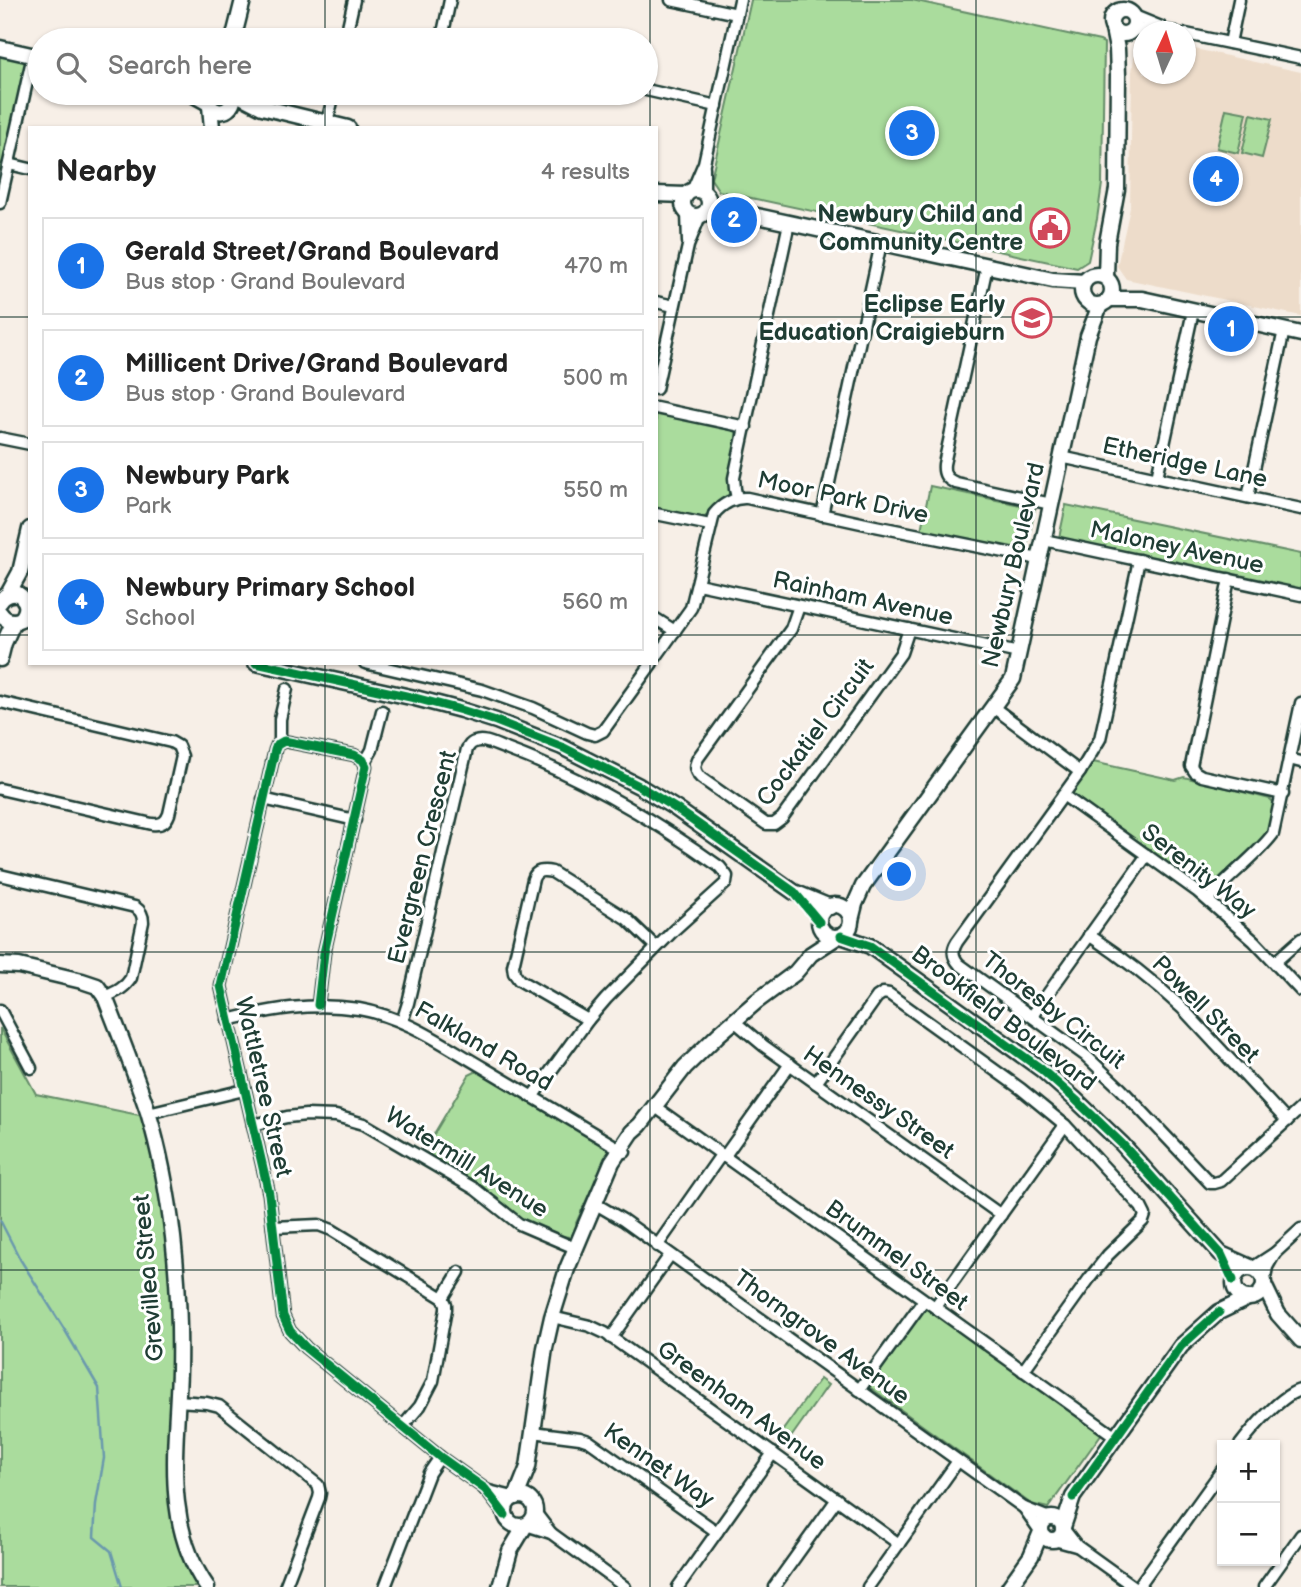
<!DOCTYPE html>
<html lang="en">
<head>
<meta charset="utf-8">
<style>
	body { margin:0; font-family:"Balsamiq Sans",sans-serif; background:#f6f6f6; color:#222 }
	.controls { position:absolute; right:21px; bottom:21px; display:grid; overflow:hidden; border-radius:0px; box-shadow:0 2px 5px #0004 }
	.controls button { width:63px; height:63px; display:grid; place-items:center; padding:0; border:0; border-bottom:2px solid #e0e0e0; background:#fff; color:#222; font:35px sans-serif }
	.compass { position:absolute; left:1133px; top:21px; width:63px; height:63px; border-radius:50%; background:#fff; box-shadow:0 2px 5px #0004; rotate:4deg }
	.you { position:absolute; left:900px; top:875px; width:24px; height:24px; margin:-18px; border:5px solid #fff; border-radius:50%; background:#1a73e8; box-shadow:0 0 0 10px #1a73e833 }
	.badge { display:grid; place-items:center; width:46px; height:46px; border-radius:50%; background:#1a73e8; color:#fff; font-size:23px; font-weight:700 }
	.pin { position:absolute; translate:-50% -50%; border:4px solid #fff; box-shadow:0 2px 7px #0006 }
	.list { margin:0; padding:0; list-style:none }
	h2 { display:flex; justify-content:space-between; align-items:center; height:91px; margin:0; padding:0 28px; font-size:30px }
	h2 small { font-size:23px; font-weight:400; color:#767676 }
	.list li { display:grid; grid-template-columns:46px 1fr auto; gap:21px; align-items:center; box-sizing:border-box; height:98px; margin:0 14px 14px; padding:0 14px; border:2px solid #e0e0e0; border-radius:0px }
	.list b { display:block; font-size:26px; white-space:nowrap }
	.list p { margin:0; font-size:23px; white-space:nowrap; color:#767676 }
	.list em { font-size:23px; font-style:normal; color:#767676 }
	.icon { flex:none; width:38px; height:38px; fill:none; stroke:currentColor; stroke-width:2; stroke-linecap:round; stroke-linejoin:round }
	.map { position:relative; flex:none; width:1301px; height:1587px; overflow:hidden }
	.search { position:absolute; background:#fff; box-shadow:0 2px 5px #0004; left:28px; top:28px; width:630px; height:77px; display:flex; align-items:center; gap:18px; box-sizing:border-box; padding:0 24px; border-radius:38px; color:#767676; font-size:26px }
	.panel { position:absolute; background:#fff; box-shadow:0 2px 5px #0004; left:28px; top:126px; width:630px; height:539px; border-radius:0px }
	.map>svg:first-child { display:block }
	.built { fill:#eddcca }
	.green { fill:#aadc9d; stroke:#648c68; stroke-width:2 }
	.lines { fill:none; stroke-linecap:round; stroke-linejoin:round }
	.stream { stroke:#6b99ad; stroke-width:2.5 }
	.street-casing { stroke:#1f3d34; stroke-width:15 }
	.secondary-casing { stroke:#1f3d34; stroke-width:19 }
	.street { stroke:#fff; stroke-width:10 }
	.secondary { stroke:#fff; stroke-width:14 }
	.cycleway-casing { stroke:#fff; stroke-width:13 }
	.cycleway { stroke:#00873e; stroke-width:9 }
	.grid { fill:none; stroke:#1f3d34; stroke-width:2; stroke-opacity:0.55 }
	.labels { text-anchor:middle; stroke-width:6; stroke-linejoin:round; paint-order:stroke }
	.poi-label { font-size:24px; font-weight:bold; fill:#1f3d34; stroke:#fff; text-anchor:end }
	.street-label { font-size:24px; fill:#1f3d34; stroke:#fff }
</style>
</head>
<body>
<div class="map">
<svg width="1301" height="1587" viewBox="0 0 1301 1587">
	<rect width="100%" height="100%" fill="#f7efe7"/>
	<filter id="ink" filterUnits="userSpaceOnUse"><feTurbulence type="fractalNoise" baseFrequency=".0143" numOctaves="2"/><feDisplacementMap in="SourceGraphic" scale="14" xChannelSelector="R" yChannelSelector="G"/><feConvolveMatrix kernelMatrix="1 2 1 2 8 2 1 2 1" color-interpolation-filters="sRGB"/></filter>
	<g filter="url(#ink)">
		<path class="built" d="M1143,38l1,36h42v-27l115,25v244l-175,-37 -9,-13 13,-58 2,-136 4,-29z"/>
		<g class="green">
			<path d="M751,0h161l188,41 4,2 -2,141 -5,35 -9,42 -11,7 -358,-77 -8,-12z"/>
			<path d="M0,48l33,7 -33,148z"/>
			<path d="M1226,109l21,4 -9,40 -21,-5z"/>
			<path d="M1251,114l21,5 -10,39 -20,-5z"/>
			<path d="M656,413l73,14 7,5 1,10 -8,38v15l-25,22 -5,1 -43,-10z"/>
			<path d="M930,486l105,22 -9,43 -105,-21z"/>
			<path d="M1066,505l235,49v37l-242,-53z"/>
			<path d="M1093,762l82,18 9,-3 86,22 5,5 -5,27 -60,56 -10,2 -126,-91 -1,-7z"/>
			<path d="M0,1028l36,66 113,23 10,43 19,161 -6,145 32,121h-204z"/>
			<path d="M477,1071l5,1 115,69c3,1 10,4 11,6 8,8 -7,31 -11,40l-5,1 -16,35c2,6 0,10 -6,14l-10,-1 -34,-14 -47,-37 -46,-27 -4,-5 -1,-9 41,-69z"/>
			<path d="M925,1307l177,126 -54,75 -17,-4 -163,-118z"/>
			<path d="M820,1379l8,6 -41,58 -9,-6z"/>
		</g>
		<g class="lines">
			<path class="stream" d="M0,1220l20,39 46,73 33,56 5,70 -8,46 -2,33 17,14 11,36"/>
			<g class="street-casing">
				<g id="street">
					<path d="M671,0l66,14"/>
					<path d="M1134,16l27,11"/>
					<path d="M1131,30l21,-1 23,3"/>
					<path d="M1186,34l115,24"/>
					<path d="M345,40l9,-40"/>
					<path d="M445,40l-2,-7 7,-33"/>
					<path d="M1230,43l9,-43"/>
					<path d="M646,90l71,16"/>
					<path d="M327,123l7,-30"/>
					<path d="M9,164l21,5"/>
					<path d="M692,191l12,-28 36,-163"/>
					<path d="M704,193v-26"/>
					<path d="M0,203l33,-148"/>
					<path d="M687,213l1,29"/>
					<path d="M987,266l-43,198c-1,10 2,15 12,19l95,21"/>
					<path d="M656,302l18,4"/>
					<path d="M656,389l32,-143 12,-30"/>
					<path d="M656,408l90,19"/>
					<path d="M0,438l30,6"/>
					<path d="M1061,457l240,52"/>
					<path d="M1157,477l36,-166"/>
					<path d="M1248,497l36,-167"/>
					<path d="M737,498l-2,-9 -1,-11 55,-255"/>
					<path d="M656,514l54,11"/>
					<path d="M822,515l59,-272"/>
					<path d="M1044,540l257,55"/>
					<path d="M1139,560l-39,179 -20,33 -123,170c-5,8 -5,14 2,22l127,92 35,33 89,94h4l7,-2 80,-73"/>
					<path d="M1229,579l-38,187 4,6 7,4 81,18"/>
					<path d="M698,584l321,69"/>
					<path d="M799,606l-8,23 -93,129c-4,8 -4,13 3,20l65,46h8l8,-6 119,-165 8,-24"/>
					<path d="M656,619l19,12"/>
					<path d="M656,657l35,-49 23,-94c8,-10 21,-17 33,-16l128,28 164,33"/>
					<path d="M365,663l117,27 51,18 54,25 8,2 8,-4 49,-68"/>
					<path d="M0,702l171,40 7,4 4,10 -13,58c-3,8 -7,11 -17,10l-152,-35"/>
					<path d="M993,707l87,65"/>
					<path d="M280,742v-23l7,-30"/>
					<path d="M1289,759l12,3"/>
					<path d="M365,762l7,-12 10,-39"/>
					<path d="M1063,795l135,97 56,49 47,50"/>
					<path d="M263,799l92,21"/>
					<path d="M0,875l135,32c6,4 8,8 8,15l-12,56c-6,10 -15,14 -26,19"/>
					<path d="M1208,900c19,-24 46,-41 65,-66l28,-131"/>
					<path d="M1089,935c33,22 64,46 93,73l105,113"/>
					<path d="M1275,962l26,-23"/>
					<path d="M318,1005l6,-52 42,-187 -3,-6 -9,-5 -70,-14 -7,4 -2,5 -54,236 48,208 14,122 7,15 16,17 134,109 45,32 20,26"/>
					<path d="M0,1010l31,58"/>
					<path d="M1032,1016l115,-161"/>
					<path d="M228,1020c45,-11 84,-18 131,-11 47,8 85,36 125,59 47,28 94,56 141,84"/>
					<path d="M588,1020l-69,-40 -5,-7 -1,-7 20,-87c3,-9 10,-9 19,-7l75,47 29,28"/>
					<path d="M734,1021l30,25 237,169"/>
					<path d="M402,1022l6,-19 59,-254c3,-4 3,-6 8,-7 9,-4 22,4 31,7 77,28 147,70 214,118l7,9 -1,7 -52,47 -68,69 -18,21 -56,77"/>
					<path d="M816,1083l61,-86 6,-4 6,1 132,95 44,36 76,82 4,8 -2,6 -35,34 -19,24 -66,92"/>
					<path d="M654,1106l462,331"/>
					<path d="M148,1113l96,-23"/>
					<path d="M253,1125l34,-8 19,-2 30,1 28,8 111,65 44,35 56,24"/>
					<path d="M724,1157l66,-93"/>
					<path d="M594,1203l29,17 401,288 25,10"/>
					<path d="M273,1227l46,-2 13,5 111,68 3,6v5l-13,72 -13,25 -17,20"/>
					<path d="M657,1246l64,-91"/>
					<path d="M1252,1268l23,-15 26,-24"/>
					<path d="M1264,1283l3,-16 8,-14"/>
					<path d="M443,1298l16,-26"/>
					<path d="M935,1307l130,-182"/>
					<path d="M552,1317l38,9 15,7 294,211"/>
					<path d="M611,1338l59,-83"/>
					<path d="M859,1390l65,-90"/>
					<path d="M177,1401l30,2 12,3 99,79 2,8 -1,5 -34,89"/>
					<path d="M533,1432l47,6 9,3 128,91"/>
					<path d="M1240,1445c11,-15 43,-52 61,-55"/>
					<path d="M485,1490l28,7"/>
					<path d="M1024,1508l16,23"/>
					<path d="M535,1512l16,21"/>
					<path d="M526,1525l25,8 74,54"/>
					<path d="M1063,1528l14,18 57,41"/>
					<path d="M1054,1540l22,6"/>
					<path d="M385,1587l44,-114 11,-16"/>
					<path d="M678,1587l95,-134"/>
					<path d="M774,1587l63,-88"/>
					<path d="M868,1587l90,-126"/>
					<path d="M1138,1587l84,-117"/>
					<path d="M1264,1587l37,-52"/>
				</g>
			</g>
			<g class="secondary-casing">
				<g id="secondary">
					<circle cx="1123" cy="22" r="12"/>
					<path d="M233,40l10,-40"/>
					<path d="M0,48l40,9"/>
					<path d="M190,93l18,10"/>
					<path d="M208,93c-5,24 29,25 25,0"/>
					<path d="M235,93l27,14 86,21"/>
					<path d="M210,106l2,22"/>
					<circle cx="696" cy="203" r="13"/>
					<path d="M656,194l30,1"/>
					<path d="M707,211l36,2 310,67 31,2"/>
					<circle cx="1097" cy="290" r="15"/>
					<path d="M1106,277l1,-34 10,-54 1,-114 -1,-26 -4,-20"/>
					<path d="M1109,299h33l159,35"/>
					<path d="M8,594l12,-22 10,-43"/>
					<path d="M0,602c4,-7 10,-9 18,-8 10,6 11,16 3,25 -8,4 -16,2 -21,-6"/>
					<path d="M0,659l4,-16 10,-22"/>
					<path d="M256,663l159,35 46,12 35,11 66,26 77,39 36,22 119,84 36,15"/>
					<circle cx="835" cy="921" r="16"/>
					<path d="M851,920l4,-16 8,-18 150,-207 75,-343 12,-31"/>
					<path d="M841,936l29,10 171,123 35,31 46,44 99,110 29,13"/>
					<path d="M0,965l19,1 63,15 15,5 8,11c15,38 30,76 43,115 12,40 20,83 25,125 5,44 7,88 6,133 -2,74 -17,152 28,217"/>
					<circle cx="1249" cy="1283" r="15"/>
					<path d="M1264,1285l14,29 23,26"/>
					<circle cx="520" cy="1511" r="15"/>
					<path d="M516,1497l12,-30 17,-119 7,-31 15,-48 45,-107 20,-30 8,-7 45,-58 34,-33 38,-33 38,-28 16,-19 26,-17"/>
					<circle cx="1052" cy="1529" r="11"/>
					<path d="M1063,1527l10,-30 108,-151 38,-34 29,-14"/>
					<path d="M500,1587l10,-36 15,-25"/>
					<path d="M1009,1587l22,-31 10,-24"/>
				</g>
			</g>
			<use href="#street" class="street"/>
			<use href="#secondary" class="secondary"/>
			<g class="cycleway-casing">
				<g id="cycleway">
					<path d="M256,663l159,35 46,12 35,11 66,26 77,39 36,22 119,84 25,30"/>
					<path d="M841,936l29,10 171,123 35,31 46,44 99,110 12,26"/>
					<path d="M318,1005l6,-52 42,-187 -3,-6 -9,-5 -70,-14 -7,4 -2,5 -54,236 48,208 14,122 7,15 16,17 134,109 45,32 20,26"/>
					<path d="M1073,1497l108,-151 38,-34"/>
				</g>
			</g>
			<use href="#cycleway" class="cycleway"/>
		</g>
	</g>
	<path class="grid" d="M325,0v40M650,0v128M976,0v1587M325,93v35M0,317h30M656,317h645M0,635h30M656,635h645M325,663v924M650,663v924M0,952h1301M0,1270h1301"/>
	<defs>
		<g id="civic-ring" transform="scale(2.0125)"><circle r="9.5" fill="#fff" stroke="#d1495b" stroke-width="1.5"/><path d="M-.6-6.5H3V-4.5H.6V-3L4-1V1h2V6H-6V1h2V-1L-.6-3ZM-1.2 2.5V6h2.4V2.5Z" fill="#d1495b"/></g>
		<g id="school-ring" transform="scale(2.0125)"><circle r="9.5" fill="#fff" stroke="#d1495b" stroke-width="1.5"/><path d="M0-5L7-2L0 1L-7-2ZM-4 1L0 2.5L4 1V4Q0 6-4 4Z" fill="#d1495b"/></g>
	</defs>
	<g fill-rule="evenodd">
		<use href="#civic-ring" x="1050" y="228"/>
		<use href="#school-ring" x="1032" y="318"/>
	</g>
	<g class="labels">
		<g class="poi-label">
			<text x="1023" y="222">Newbury Child and<tspan x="1023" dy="28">Community Centre</tspan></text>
			<text x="1005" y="312">Eclipse Early<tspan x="1005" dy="28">Education Craigieburn</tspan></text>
		</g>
		<g class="street-label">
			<text transform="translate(1185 462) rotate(12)" y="8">Etheridge Lane</text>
			<text transform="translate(843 497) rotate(12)" y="8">Moor Park Drive</text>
			<text transform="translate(1177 547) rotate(12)" y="8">Maloney Avenue</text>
			<text transform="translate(1013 565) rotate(-77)" y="8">Newbury Boulevard</text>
			<text transform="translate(863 598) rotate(12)" y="8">Rainham Avenue</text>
			<text transform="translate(815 732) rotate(-53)" y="8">Cockatiel Circuit</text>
			<text transform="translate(422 857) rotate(-76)" y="8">Evergreen Crescent</text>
			<text transform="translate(1199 871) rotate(38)" y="8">Serenity Way</text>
			<text transform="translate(1206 1009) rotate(45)" y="8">Powell Street</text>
			<text transform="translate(1054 1010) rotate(38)" y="8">Thoresby Circuit</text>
			<text transform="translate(1004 1018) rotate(37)" y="8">Brookfield Boulevard</text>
			<text transform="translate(484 1046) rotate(30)" y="8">Falkland Road</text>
			<text transform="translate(264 1087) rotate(77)" y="8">Wattletree Street</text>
			<text transform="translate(879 1102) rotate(35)" y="8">Hennessy Street</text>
			<text transform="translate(467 1162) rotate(32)" y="8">Watermill Avenue</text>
			<text transform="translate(897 1255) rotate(36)" y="8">Brummel Street</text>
			<text transform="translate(148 1278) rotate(-95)" y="8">Grevillea Street</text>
			<text transform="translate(822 1337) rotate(36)" y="8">Thorngrove Avenue</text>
			<text transform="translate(742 1405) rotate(36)" y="8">Greenham Avenue</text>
			<text transform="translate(659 1465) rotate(35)" y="8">Kennet Way</text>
		</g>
	</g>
</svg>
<div class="controls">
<button>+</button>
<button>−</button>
</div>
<svg class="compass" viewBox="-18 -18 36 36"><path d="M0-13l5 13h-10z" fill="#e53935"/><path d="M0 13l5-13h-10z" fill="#767676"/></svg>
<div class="you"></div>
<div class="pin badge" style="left:1231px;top:329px">1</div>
<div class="pin badge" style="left:734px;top:220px">2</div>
<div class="pin badge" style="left:912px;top:133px">3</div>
<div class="pin badge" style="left:1216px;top:179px">4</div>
<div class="search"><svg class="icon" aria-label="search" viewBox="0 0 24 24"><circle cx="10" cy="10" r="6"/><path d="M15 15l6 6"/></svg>Search here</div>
<section class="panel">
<h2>Nearby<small>4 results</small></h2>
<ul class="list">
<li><span class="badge">1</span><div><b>Gerald Street/Grand Boulevard</b><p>Bus stop · Grand Boulevard</p></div><em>470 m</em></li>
<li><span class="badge">2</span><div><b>Millicent Drive/Grand Boulevard</b><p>Bus stop · Grand Boulevard</p></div><em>500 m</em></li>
<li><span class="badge">3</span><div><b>Newbury Park</b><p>Park</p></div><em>550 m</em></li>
<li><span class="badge">4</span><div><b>Newbury Primary School</b><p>School</p></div><em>560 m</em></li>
</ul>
</section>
</div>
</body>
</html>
